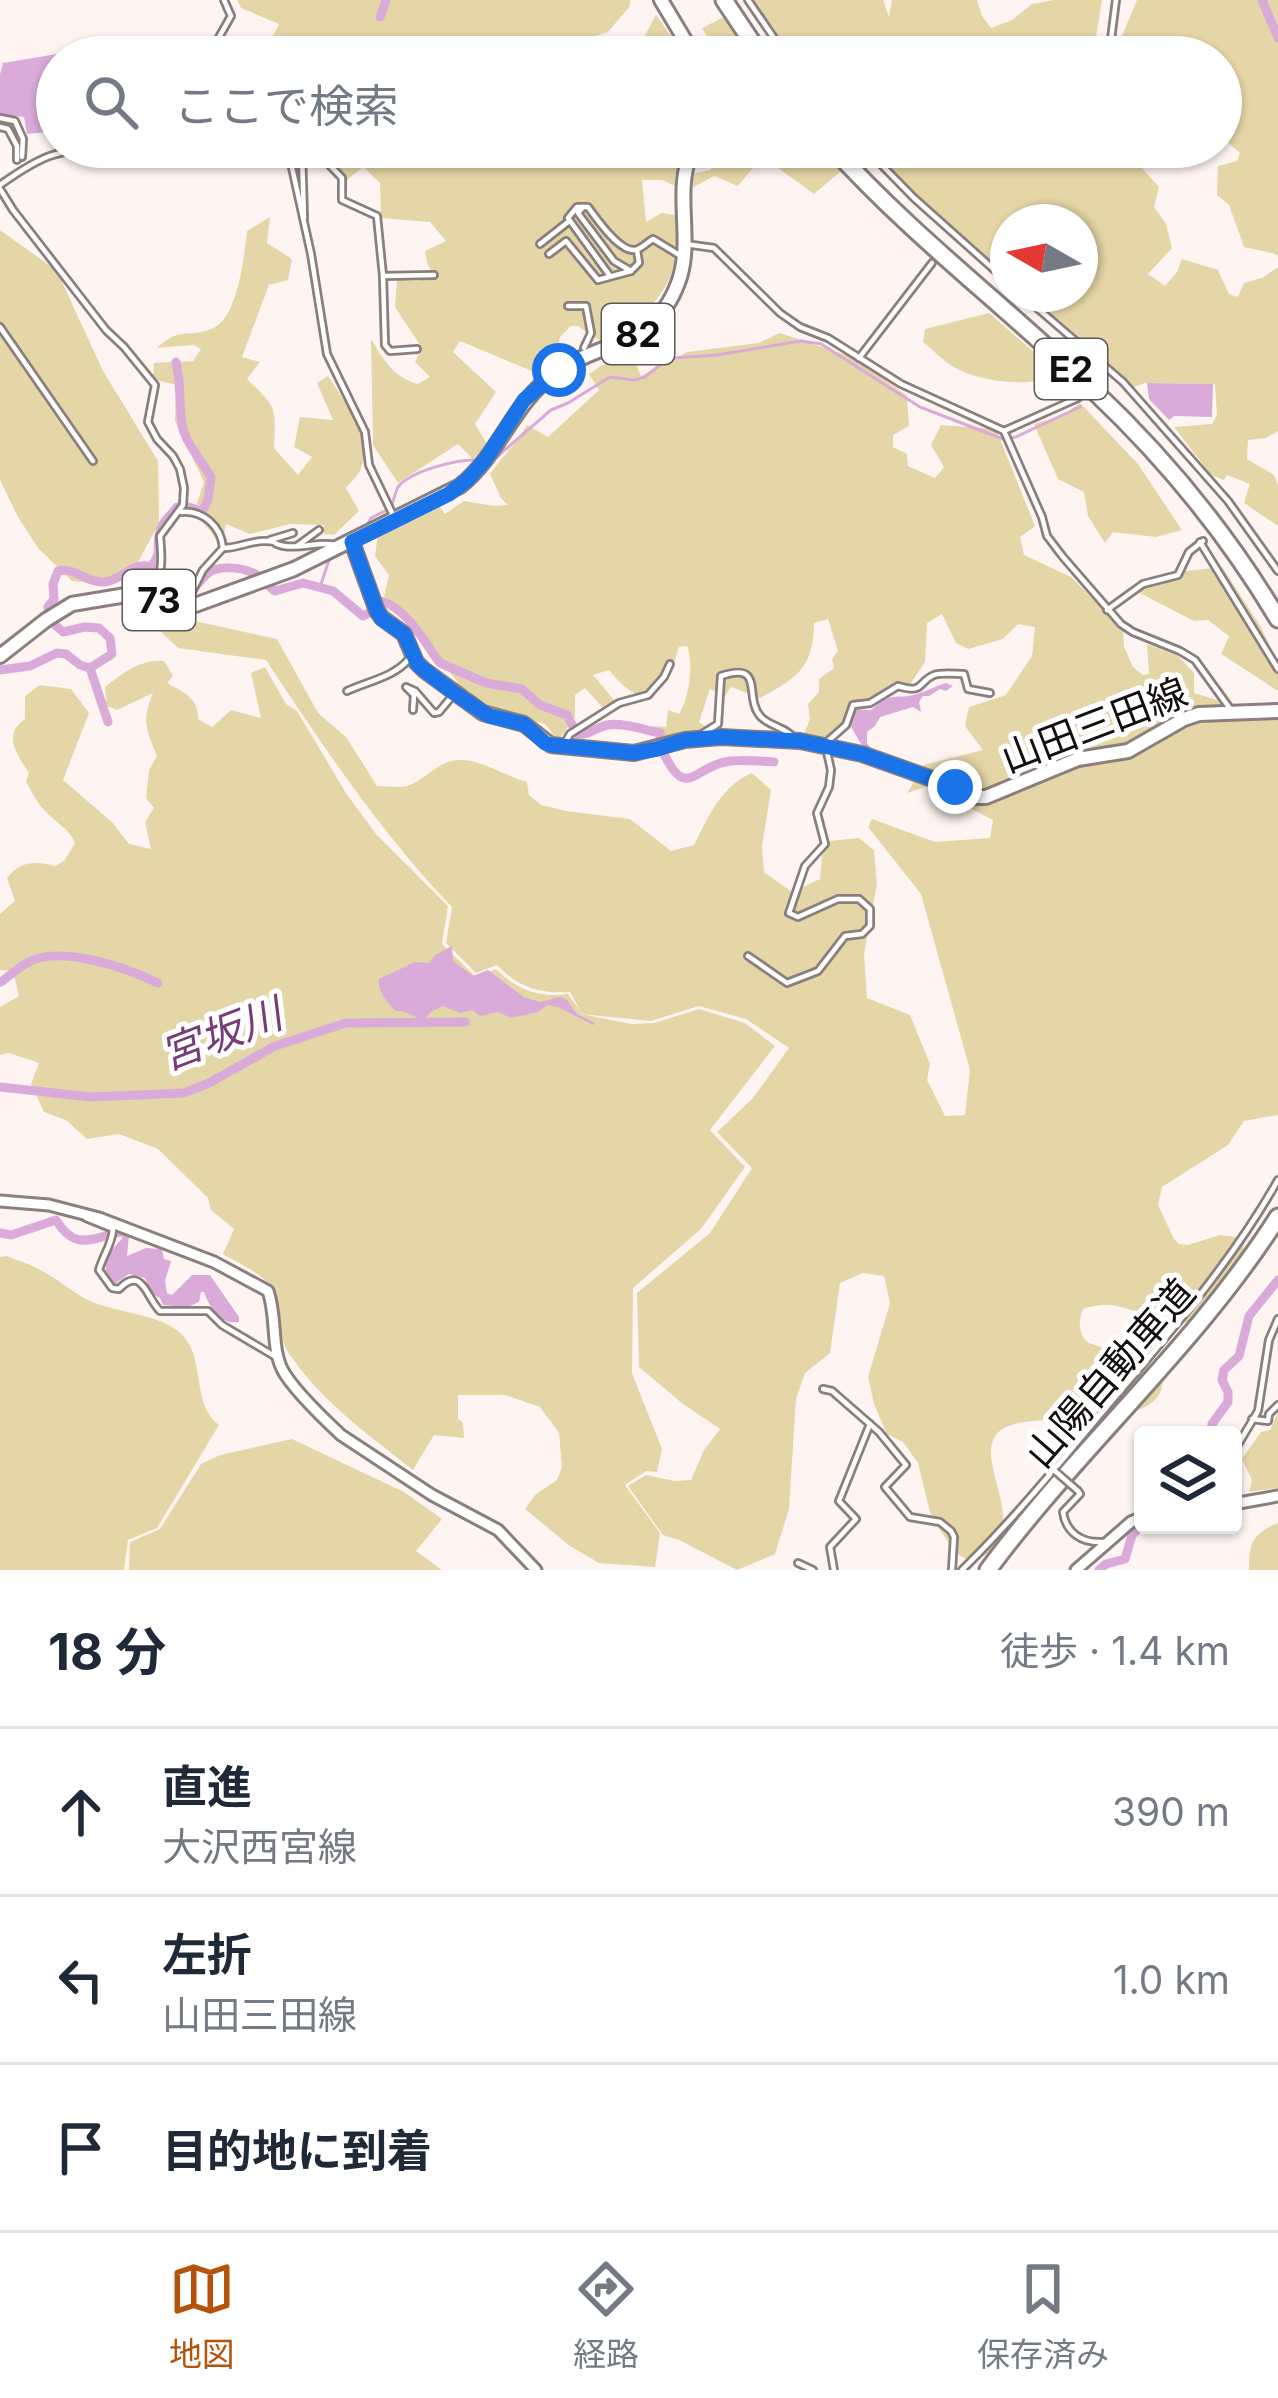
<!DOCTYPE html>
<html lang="ja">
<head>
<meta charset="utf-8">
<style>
	body { margin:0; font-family:Inter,"Noto Sans JP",sans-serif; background:#f2f2f3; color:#1f2937 }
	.controls { position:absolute; right:36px; bottom:36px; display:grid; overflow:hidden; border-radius:12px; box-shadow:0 3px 9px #0004 }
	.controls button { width:108px; height:108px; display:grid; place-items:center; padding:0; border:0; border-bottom:3px solid #e0e1e3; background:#fff; color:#1f2937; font:60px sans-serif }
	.compass { position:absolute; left:990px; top:204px; width:108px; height:108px; border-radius:50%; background:#fff; box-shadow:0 3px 9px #0004; rotate:279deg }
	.stop { position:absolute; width:36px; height:36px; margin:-27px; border:9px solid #1a73e8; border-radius:50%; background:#fff }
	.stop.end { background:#1a73e8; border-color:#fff; box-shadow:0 3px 12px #0008 }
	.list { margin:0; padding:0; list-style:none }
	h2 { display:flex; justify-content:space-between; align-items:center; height:156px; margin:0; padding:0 48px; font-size:51px }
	h2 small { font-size:39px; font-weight:400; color:#747a83 }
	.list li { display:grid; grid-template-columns:78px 1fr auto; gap:36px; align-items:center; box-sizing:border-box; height:168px; padding:0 48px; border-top:3px solid #e0e1e3 }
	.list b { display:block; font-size:45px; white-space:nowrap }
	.list p { margin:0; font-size:39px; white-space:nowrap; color:#747a83 }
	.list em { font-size:39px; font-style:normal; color:#747a83 }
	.icon { flex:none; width:66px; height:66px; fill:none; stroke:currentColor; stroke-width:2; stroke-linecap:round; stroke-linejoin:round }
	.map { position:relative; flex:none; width:1278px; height:1570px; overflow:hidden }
	.search { position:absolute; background:#fff; box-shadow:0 3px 9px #0004; left:36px; right:36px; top:36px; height:132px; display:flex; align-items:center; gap:30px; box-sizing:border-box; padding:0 42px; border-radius:66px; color:#747a83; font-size:45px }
	.sheet { height:660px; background:#fff }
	nav { display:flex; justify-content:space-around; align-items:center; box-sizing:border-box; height:168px; border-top:3px solid #e0e1e3; background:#fff; font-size:33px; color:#747a83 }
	nav a { display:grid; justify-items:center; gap:6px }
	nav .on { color:#b45309 }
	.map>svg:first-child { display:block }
	.green { fill:#e5d6a7 }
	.water { fill:#daabd9 }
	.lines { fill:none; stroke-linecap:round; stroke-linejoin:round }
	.stream { stroke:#daabd9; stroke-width:3 }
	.river { stroke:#daabd9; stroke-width:9 }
	.street-tunnel { stroke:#dbd2d0; stroke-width:4.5; stroke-dasharray:4.5 2; stroke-linecap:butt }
	.street-casing { stroke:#8a7f7d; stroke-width:10 }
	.secondary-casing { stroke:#8a7f7d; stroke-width:15 }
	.primary-casing { stroke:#8a7f7d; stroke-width:18 }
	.highway-casing { stroke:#8a7f7d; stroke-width:21 }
	.street { stroke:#fff; stroke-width:4.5 }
	.secondary { stroke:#fff; stroke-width:9 }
	.primary { stroke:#fff; stroke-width:12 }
	.highway { stroke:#fff; stroke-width:15 }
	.street-bridge-casing { stroke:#8a7f7d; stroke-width:10; stroke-linecap:butt }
	.street-bridge { stroke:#fff; stroke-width:4.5 }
	.route { stroke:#1a73e8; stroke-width:15 }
	.labels { text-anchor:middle; stroke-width:10; stroke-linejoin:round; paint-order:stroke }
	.shield { fill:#fff; stroke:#5a5756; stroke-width:3 }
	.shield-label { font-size:36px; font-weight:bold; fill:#130f0e }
	.street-label { font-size:39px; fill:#130f0e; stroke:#fff }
	.water-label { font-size:42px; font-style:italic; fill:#763d76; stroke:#fff }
</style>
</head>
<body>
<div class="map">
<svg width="1278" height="1570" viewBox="0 0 1278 1570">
	<rect width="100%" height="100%" fill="#fef4f2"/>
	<g class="green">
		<path d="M237,0h393v6l-22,26 -43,14 -12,11h-288l-2,-1 16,-32 -38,-16z"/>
		<path d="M753,0h130l6,17 3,-17h85l5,16 9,12 21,-8 20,-16 22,-4h48l-9,57h-299z"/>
		<path d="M1137,0h141v257l-2,-3 -32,-7 -15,-42 -12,-10 1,-29 19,-5 3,-8 -19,-17v-79h-108z"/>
		<path d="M656,15l30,42h-36l-6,-20z"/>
		<path d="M726,16l22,41h-30l-16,-29z"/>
		<path d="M301,147h387l-7,14 -2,27 -17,-8h-20l4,42 15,-9 14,2c0,16 3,34 -1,50 -8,36 -42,58 -71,78l-25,-17h-7l-11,11 -3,19 -23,16 -74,-31 -7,11 43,40 -21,32 12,20 -14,15 -15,-15 -60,39 -25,-38 -2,-106c12,20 23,39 47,45l12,-7 -15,-15 7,-14 -27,-41 2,-27 21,1 15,-6 -6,-12 -2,-12 21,-10 -16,-19 -49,-4 -1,-35 -17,-16 -16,13z"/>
		<path d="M702,147h111l3,4 10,1 15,19 -27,23 -36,-26h-25l-15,18 -24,-10 -24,13 -3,-9 3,-6 21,-4 3,-15z"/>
		<path d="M868,147h281l-10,18 20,22 -5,20 12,17 6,24 -24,26 17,12 12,-14 5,-13 36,11 11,24 9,3 6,-14 18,-5 16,-11v164l-12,7 -18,2 -1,19 27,16 4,10v41l-34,-23 6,-19 -23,-9 -3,5 -13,-5 -37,-48 38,-3 5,-9 -2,-31 -70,-1 -14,5 -112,-94h61v-72h-72v62z"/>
		<path d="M270,217l-3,26 22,14 3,3 -4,20 -19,5 -27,72 18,5 -13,17c30,29 29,28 27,69l24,27 14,-18 -18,-10 6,-30 33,3 -16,-37 11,-7c16,24 42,58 34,89 -2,9 -10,16 -16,23l13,23 -25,24 -10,-1v-9l-34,-1 -40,10 -24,-10 -4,21 -28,-33 10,-30 -29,-61 1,-36 -23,-6 1,-16 39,-2 8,-12 -8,-4 -36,3c25,-23 29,-9 54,-19 27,-9 33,-73 36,-98z"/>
		<path d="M0,230l57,41 46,100 55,90 1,62 -23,43 -28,18 -36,-3 -34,-33 -20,-31 -18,-37z"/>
		<path d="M989,313l70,61c-25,15 -80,8 -105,-7 -11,-6 -21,-17 -31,-25l2,-13z"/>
		<path d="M780,333l75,25 52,38 2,30 -16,9v12l14,7 1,12 27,12 9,-11 -13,-22 10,-20 55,4 39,97 -15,11 4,18 47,22 52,53 1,17 9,20 10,8 6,-1 -2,-30 31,12 16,17v20l23,7 17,18h44v397l-34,6 -16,24 -66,42 -4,18 16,34 5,5 9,1 32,-10 24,3c1,21 -12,34 -25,50 -7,9 -15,23 -24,30 -22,16 -52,-6 -74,-11 -13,-4 -25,-2 -38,2 -5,12 -5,26 6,34l62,21 11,8c12,65 -119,37 -156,55 -41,20 18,84 -11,120 -5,7 -15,11 -23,15l-15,-8 -18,-25 -9,-17 -12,-49 -15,-21 -16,-8 -13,-30 -6,-27 22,-74 -6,-27 -21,-3 -23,10 -10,70 -25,20 -9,26 -7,110 -14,45 -38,16 -58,-30 -16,-5 -35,-49 18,-11 29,6 16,-1 13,-30 16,-21 -37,-25 -44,-37 -2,-74 73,-60 42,-65 -35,-36 36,-34 36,-50 -43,-29 -47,-13 -48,15 -70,-7 51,10 22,-1 45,-14 46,14 30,23 -65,84 35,37 -44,62 -68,59 -1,85 30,76 -5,23 -11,-1 -21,14 35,48 -5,34 -56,-4 -29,-17 -45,-37 10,-14 22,-15 5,-13 -3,-34 -19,-26 -35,-12h-47v24l5,4 1,15 -30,-3 -21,35c-44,-35 -90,-67 -123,-115 -16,-23 -6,-50 -21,-70 -9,-13 -32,-22 -46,-31l11,-25 -23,-19 -3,-12 -50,-49 -39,-15 -32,5 -21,-19 -22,-8 -13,-28 8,-21 -30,-10 -9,2v-48l19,-11 -6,-25 -13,-1v-56l15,-13 -8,-23c13,-17 29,-17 48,-12l9,-5 11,-18c-6,-15 -19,-20 -30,-32 -8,-8 -13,-19 -19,-29l3,-9c-12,-18 -27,-39 -4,-54v-23l15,-11 31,4 18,24 -26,67 50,43 16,21 22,5 -6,-27 9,-14 -8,-10 3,-28 8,-14c-11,-27 -16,-35 -4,-63l-36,17 -10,-4 -2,-19c16,-13 37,-29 59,-26l9,15 -6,7c16,9 32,15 31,36l14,8 19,-17 30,8 -10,-45 14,-6 21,37 11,7 49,82 30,41 72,72 -6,38 34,33 20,-8c21,21 43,29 72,25l13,18 -11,-20c-31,2 -52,-5 -73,-27l-21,8 -30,-30 6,-36c-72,-75 -129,-161 -186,-247l-88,-12 -19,-18 8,-15 110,24 41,74 28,24 31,49c9,0 22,2 30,0 18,-5 30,-26 53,-26 23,0 45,16 67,22l2,13 12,10 25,6 64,8 41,32 23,-6c14,-28 28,-60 58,-72l19,17 -9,56 2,26 28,20 28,-13 2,-23 8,-15 29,-3 15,12 3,34 -13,70 3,44 43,17 20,49 -3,16 18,36 20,-1 5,-45 -49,-176 -53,-67 4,-8 63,23 55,-4 3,-18 -33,-17v-25l-8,-7 -27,16 -18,6 17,-28 59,-15 -18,-24 4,-19 37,-12 26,-39 3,-29 -17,-3 -15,15 -35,10 -12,-6 -14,-29 -15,9 -2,39 -18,27 -22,6 -18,13 -14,-1 -10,16 -21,18 -19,-4 7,-18 -2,-15 11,-12v-13l15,-11 -2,-9 6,-8 -10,-32 -14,4c0,45 -18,56 -54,75l-29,-11 -6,9 -15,-7 -11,33 9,6 -50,16 -6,-18 14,1 2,-17 11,4c10,-15 15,-50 8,-68l-8,1 -7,22 -20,30c-20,-4 -30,-13 -43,-29l-16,5 22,26 -12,7 -18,-20 -10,7v22l-17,24 -13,-17 -60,-16 -17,-18 -6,4 -5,-4 1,-8 -74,-86 5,-21 -14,-19 3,-23 58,-32 9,13 19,-13 30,5 14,-1 -7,-7 -11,-24c12,-17 27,-31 37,-49l21,12 51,-47 -10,-16 40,-27 12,29 46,-24 72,-9z"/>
		<path d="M1080,403l58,61 44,66 -26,7 -43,-5 -8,11 -17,-27 -4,-24 -26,-13 -24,-55 27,-8z"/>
		<path d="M1222,567l39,60 17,37v27l-57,-37 8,-18 -21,-16 -14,1 -60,-31 8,-9 26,-3 9,-6z"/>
		<path d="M7,1256c11,5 24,8 35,15 17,9 31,22 48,30 28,13 76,12 96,38 18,25 7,67 33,86l-62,103 -29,12 -4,30h-124v-313z"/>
		<path d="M1278,1412v76l-29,4 3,-12 -10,-21 19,-27 9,-2z"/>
		<path d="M292,1439l112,53 38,27 -26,32 26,19h-313l1,-28 30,-13 41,-65 19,-9z"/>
		<path d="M1278,1523v47h-29c0,-28 3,-36 29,-47z"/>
	</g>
	<g class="water">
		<path d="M57,54l-7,14 7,20v43l-30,3 -3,-17 -24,-3v-40l3,-11z"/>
		<path d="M1147,383l66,1 -1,33 -38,-1 -5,4 -20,-21z"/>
		<path d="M946,683l7,3 -7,5 -6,-2 -11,7h-6l-4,6 2,10 -8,-5 -33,10 -5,9 -8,6v11l6,8 -12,-7 -11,-19 4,-16 17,1c23,-21 24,-9 46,-16 10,-3 19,-8 29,-11z"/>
		<path d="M452,946l1,15 20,15 15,-6 36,27 16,5 20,-5 7,3 10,14 18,9 -2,2 -33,-17 -12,-3 -10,7 -27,6 -13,-6 -18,4 -8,-6 -11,3 -19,-7 -11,6 -6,7c-11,0 -16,-9 -29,-8 -9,-9 -19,-19 -17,-32l36,-17 14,1 6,-8z"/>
		<path d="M126,1235h3l-2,21 19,-8 16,1 2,10 7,2 -6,20 2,12 5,2 20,-20h18l29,42v5c-19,3 -29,-14 -35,-30h-3l-2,10 -11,5 -25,-2 -3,-7 -8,-4 -7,-16 -16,-4 -14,10c-20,-15 -4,-36 11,-49z"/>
	</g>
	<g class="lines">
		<g class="stream">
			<path d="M491,462l60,-52 17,-7 42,-26 24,3 11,-3 15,-12 13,-7 44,-3 84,-14 20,3 99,63 83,32 13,-2 64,-30"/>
			<path d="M366,527l5,-9 20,-10c1,-3 5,-18 7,-21 12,-16 60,-28 79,-27"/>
			<path d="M320,587l9,-27 20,-10"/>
		</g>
		<g class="river">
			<path d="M1262,0l16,38"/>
			<path d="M380,17l6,-17"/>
			<path d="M150,568c14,-18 5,-20 10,-37 2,-10 12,-16 17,-24h12l13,5 6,-12 3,-23c-9,-16 -27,-36 -29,-53 -3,-21 -1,-41 -6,-62"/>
			<path d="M90,668l18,54"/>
			<path d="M0,670l30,-4 27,-13 9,1 14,11 10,3 22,-14 -2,-16 -11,-10 -14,-1 -22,5 -9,-8 -6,-17 6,-8 -1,-15 5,-13c17,-4 27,11 45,11 16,0 30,-19 43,-16 16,3 22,28 39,26 10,-1 15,-12 22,-18 10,-9 34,-7 46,-1 8,3 15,13 22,18l28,-8 30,8 30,25 8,-4 10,-11c27,8 42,40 59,62l46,20 36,6 18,16 27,10 10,19c14,1 17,-6 30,-9 15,-3 38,5 53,8l1,11"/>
			<path d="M663,752c23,48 29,17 62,10 14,-3 34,-1 49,0"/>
			<path d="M1,982c8,-6 16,-13 24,-18 32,-21 102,4 133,19"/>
			<path d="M0,1087l91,10 93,-4 25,-10 66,-37 71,-23 119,-1"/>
			<path d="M0,1233l11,2 45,-15c21,34 38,16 70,11v4"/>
			<path d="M1210,1435l2,-11 16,-22v-10l-6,-12 2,-10 15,-14 10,-40 29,-36"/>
			<path d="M1099,1570l7,-6 19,-5 7,-24 11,-11"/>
		</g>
		<path class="street-tunnel" d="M1078,398l31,-26"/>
		<g class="street-casing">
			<g id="street">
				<path d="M748,0l39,57"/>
				<path d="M1109,55l7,-55"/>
				<path d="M219,57l-1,-18 13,-23 -7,-16"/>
				<path d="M0,118l15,3 8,18 -1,18"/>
				<path d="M0,127l8,2 9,17v14"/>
				<path d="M281,147l10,16 20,91 16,100 38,78 4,33 24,50"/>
				<path d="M864,147l50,51 94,84"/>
				<path d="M0,185c42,-30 56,-35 107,-38"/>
				<path d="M0,189l13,21 93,120 18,17 31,38 -7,37 9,17 16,17 7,13 4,19 -1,17 -23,31c2,26 5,38 -15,60"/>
				<path d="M583,207l-5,6 36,48 17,10 8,-8 -2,-13"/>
				<path d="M304,218l-2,-64 19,2 21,22v22l35,16 6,60"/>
				<path d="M540,244l28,-22"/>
				<path d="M685,244l29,4 66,65 20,14 28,11 73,46 103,47 38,86 5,19 16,21 58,67 12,8 47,19 15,9 36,50"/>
				<path d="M549,254l17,-13 32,39 33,-9"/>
				<path d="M610,276l-42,-58 9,-11h11c8,11 31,45 47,43 7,-1 12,-8 18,-11l28,17"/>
				<path d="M1021,294l102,88 105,119 50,70"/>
				<path d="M568,306h18l5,27 -7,15"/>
				<path d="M0,327l93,134"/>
				<path d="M417,349l-27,2 -5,-6 -2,-69 51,-1"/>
				<path d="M859,358l73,-95"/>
				<path d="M1004,431l74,-33"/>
				<path d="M181,512c22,-2 40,14 42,36l-20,22 -15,30"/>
				<path d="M270,540l23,-7"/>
				<path d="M1200,542l78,127"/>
				<path d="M297,546l22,-16"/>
				<path d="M224,548c14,0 26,-7 40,-7 17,0 4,2 20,5 18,3 35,-5 51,-1"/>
				<path d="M1107,610l36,-26 35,-9 11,-23 14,-11"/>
				<path d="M347,691c22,-10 47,-14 62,-32"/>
				<path d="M413,710l1,-15 -8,-8 9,4 19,22 5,-1 15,-18"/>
				<path d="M702,734l16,-10 3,-48c45,-15 22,22 40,41 10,10 25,10 34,22"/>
				<path d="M828,741l18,-16 7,-20 17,-2 28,-17c27,8 19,-4 36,-11 7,-3 23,-1 30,-1l4,15 22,4"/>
				<path d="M564,744l6,-10 49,-31 29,-8 16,-18 6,-13"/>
				<path d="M748,956l39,27 31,-12 27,-35 17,-2 8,-8v-17l-11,-10h-21l-40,18 -9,-4 16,-47 20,-22 -8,-31 12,-26 2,-17 -4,-18"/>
				<path d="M86,1218l27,11c-1,16 -10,26 -14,41l13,18 7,1c23,-24 27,8 41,22h48l14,14 54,32"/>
				<path d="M823,1389l9,2 47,41 27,33 -21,22 25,30 30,5 11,9 3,6 -2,33"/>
				<path d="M1252,1419l16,2 1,-7 9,-9"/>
				<path d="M1233,1453l25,-42 11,-71 9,-21"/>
				<path d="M1078,1491l2,3 -17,18c3,21 19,31 39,30"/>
				<path d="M798,1563l15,7"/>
				<path d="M834,1570l-4,-23 26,-28 -17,-18 31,-77"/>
				<path d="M962,1570c51,-50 96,-105 142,-160 63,-74 126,-145 174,-230"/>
			</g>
		</g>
		<g class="secondary-casing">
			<g id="secondary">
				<path d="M0,1201l49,4 50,13 115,44 54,29c9,25 3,55 14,78 9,18 43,51 59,66l91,60 66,35 38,40"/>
				<path d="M1233,1504l45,-8"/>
				<path d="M1076,1570l55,-48 12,-5"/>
			</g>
		</g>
		<g class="primary-casing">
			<g id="primary">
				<path d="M661,0l34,57"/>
				<path d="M352,542l25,69 5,7 22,16 12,28 8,8 59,43 41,11 27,21 83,8 51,-13 36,-3 79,4 62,13 93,33 21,10h10l92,-38 50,-8 56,-32 15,-5 79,-3"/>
				<path d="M0,656l46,-36 26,-16 60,-10 36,8 27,3 99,-36 166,-83c40,-32 51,-81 95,-113 46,-33 99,-25 123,-90 17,-44 -7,-95 16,-136"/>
			</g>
		</g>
		<g class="highway-casing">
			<g id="highway">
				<path d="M724,0l38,57"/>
				<path d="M832,147c80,89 176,161 262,244 71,67 134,144 184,228"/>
				<path d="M988,1570c91,-123 208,-224 290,-353"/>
			</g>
		</g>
		<use href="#street" class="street"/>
		<use href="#secondary" class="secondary"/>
		<use href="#primary" class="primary"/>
		<use href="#highway" class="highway"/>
		<g class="street-bridge-casing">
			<path id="street-bridge" d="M1055,1471l23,20"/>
		</g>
		<use href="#street-bridge" class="street-bridge"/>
	</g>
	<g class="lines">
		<path class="route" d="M559,370l-35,30 -39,60 -18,20 -18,14 -97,48 25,69 5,8 22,15 14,31 36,28 35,23 35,8 21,19 6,2 83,8 23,-4 28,-9 37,-3 78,4 62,13 93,33"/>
	</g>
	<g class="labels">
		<g class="shield">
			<rect x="602" y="304" width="72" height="60" rx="9"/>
			<rect x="1035" y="339" width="72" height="60" rx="9"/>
			<rect x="123" y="570" width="72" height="60" rx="9"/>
		</g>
		<g class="shield-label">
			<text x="638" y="347">82</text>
			<text x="1071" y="382">E2</text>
			<text x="159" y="613">73</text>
		</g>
		<g class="street-label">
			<text transform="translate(1094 725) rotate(-21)" y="14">山田三田線</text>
			<text transform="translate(1110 1373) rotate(-49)" y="14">山陽自動車道</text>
		</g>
		<g class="water-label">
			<text transform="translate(221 1034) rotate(-21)" y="15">宮坂川</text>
		</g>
	</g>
</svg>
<div class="controls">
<button><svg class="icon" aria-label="layers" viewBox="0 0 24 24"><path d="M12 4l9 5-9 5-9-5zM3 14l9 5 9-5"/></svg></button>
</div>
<svg class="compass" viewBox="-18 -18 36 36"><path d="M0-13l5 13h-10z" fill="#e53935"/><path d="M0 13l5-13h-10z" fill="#747a83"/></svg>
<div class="stop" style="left:559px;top:370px"></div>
<div class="stop end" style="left:955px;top:787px"></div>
<div class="search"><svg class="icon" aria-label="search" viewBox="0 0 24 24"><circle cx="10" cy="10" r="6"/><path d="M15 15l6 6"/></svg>ここで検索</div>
</div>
<section class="sheet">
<h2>18 分<small>徒歩 · 1.4 km</small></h2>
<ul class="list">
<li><svg class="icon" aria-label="ahead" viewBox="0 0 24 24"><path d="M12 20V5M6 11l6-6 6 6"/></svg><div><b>直進</b><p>大沢西宮線</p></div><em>390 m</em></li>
<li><svg class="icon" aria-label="left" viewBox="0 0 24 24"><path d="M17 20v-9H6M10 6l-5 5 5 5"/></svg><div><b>左折</b><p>山田三田線</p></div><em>1.0 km</em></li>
<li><svg class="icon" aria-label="arrive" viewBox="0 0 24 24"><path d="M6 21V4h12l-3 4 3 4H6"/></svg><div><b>目的地に到着</b></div></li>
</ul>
</section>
<nav>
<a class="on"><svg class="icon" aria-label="map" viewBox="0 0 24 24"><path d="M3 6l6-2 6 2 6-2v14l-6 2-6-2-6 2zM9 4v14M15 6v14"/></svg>地図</a>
<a><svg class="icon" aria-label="directions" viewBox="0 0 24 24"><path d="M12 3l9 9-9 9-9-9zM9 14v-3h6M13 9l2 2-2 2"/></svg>経路</a>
<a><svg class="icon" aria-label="saved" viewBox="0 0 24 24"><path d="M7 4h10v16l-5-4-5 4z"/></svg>保存済み</a>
</nav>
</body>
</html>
